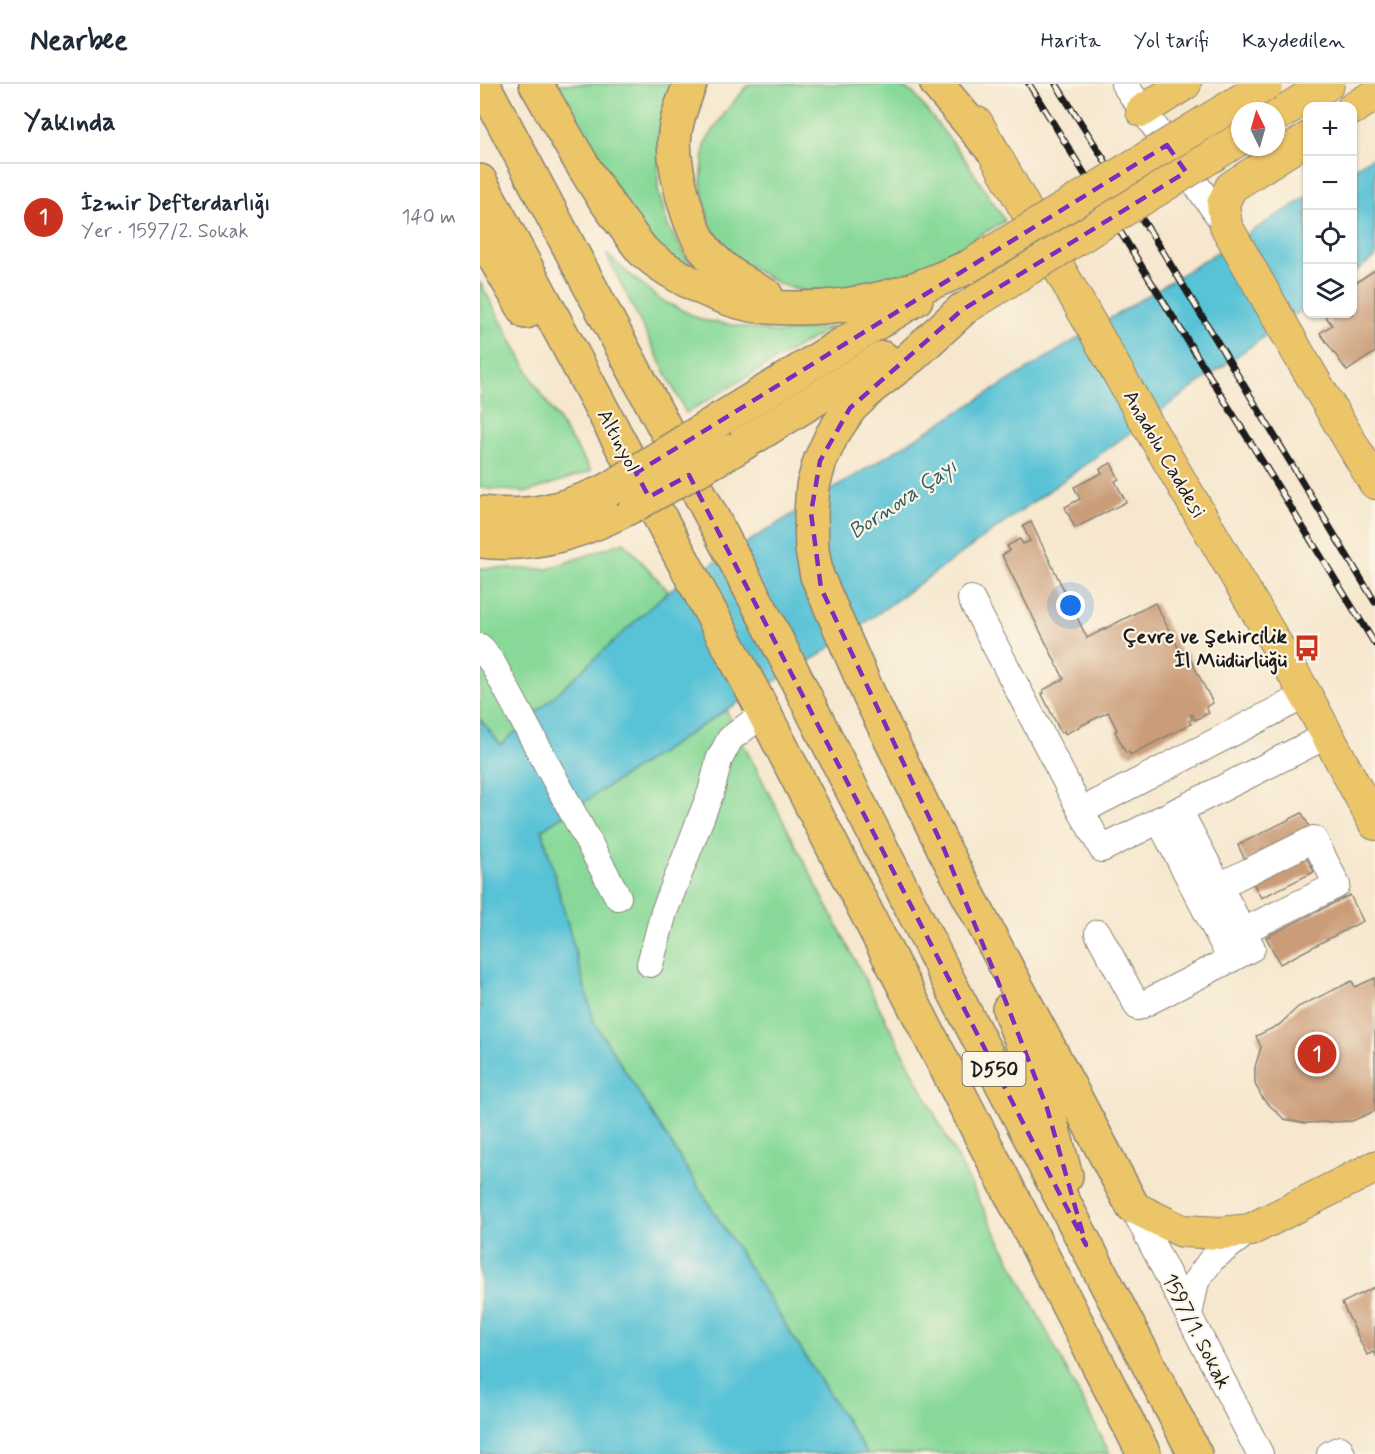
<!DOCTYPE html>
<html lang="tr">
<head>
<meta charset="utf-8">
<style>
	body { margin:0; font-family:Mynerve,sans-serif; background:#f2f2f3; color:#1f2937 }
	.controls { position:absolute; right:18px; top:18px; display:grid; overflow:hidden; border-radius:12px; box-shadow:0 2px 4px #0004 }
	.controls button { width:54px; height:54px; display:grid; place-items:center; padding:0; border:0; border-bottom:2px solid #e0e1e3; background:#fff; color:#1f2937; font:30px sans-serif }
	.compass { position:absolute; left:751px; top:18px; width:54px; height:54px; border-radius:50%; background:#fff; box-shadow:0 2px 4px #0004; rotate:355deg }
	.you { position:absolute; left:591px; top:522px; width:21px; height:21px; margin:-15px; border:4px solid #fff; border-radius:50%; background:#1a73e8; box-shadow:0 0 0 9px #1a73e833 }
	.badge { display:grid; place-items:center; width:39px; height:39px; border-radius:50%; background:#c8321e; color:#fff; font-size:20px; font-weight:700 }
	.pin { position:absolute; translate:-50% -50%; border:3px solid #fff; box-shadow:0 2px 6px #0006 }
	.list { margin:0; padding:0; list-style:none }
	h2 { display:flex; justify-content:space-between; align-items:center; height:78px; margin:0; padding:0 24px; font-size:26px }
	h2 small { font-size:20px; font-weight:400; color:#747a83 }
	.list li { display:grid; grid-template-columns:39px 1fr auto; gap:18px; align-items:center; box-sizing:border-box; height:108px; padding:0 24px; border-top:2px solid #e0e1e3 }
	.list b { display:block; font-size:22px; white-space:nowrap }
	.list p { margin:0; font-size:20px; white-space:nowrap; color:#747a83 }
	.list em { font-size:20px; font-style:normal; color:#747a83 }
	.icon { flex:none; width:33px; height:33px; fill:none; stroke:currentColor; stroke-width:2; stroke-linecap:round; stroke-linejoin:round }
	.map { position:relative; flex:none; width:895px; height:1370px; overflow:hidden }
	header { display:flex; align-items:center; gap:36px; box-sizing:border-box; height:84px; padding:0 30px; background:#fff; border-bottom:2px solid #e0e1e3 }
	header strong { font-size:28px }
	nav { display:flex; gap:33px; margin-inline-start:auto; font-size:21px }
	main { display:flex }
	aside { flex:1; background:#fff }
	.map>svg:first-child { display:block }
	.green { fill:#88d999; stroke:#527a5a; stroke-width:1.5 }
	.water { fill:#59c2d6; stroke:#3a6f79; stroke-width:1.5 }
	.building { fill:#ca9c78 }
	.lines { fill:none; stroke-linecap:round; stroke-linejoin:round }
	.minor-casing { stroke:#898275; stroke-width:28 }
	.major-casing { stroke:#898275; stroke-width:34 }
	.highway-casing { stroke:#898275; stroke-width:36 }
	.minor { stroke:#fff; stroke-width:26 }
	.major { stroke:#ecc569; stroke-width:32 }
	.highway { stroke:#ecc569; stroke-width:33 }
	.rail-casing { stroke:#1c1c1c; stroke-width:7 }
	.rail { stroke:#fcf5e5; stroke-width:4.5; stroke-dasharray:14; stroke-linecap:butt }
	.major-bridge-casing { stroke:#898275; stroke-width:34; stroke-linecap:butt }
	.highway-bridge-casing { stroke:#898275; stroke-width:36; stroke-linecap:butt }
	.major-bridge { stroke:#ecc569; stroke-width:32 }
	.highway-bridge { stroke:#ecc569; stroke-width:33 }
	.marked { fill:none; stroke:#7b2cbf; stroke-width:4.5; stroke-dasharray:12 8; stroke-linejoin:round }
	.labels { text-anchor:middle; stroke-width:4.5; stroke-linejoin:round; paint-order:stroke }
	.shield { fill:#fcf5e5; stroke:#5f5d58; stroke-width:1.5 }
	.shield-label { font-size:20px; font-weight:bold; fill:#1c1c1c }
	.street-label { font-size:21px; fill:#1c1c1c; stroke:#fcf5e5 }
	.poi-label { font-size:21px; font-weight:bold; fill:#1c1c1c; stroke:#fcf5e5; text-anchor:end }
	.water-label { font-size:22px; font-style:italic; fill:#345e66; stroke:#fcf5e5 }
</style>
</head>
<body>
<header>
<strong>Nearbee</strong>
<nav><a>Harita</a><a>Yol tarifi</a><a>Kaydedilen</a></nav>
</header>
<main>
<aside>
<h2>Yakında<small></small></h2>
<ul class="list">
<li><span class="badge">1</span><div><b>İzmir Defterdarlığı</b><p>Yer · 1597/2. Sokak</p></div><em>140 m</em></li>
</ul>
</aside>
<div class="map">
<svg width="895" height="1370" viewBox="0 0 895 1370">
	<rect width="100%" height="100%" fill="#fcf5e5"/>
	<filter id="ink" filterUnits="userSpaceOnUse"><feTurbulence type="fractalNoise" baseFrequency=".0167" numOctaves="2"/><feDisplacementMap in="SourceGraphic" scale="12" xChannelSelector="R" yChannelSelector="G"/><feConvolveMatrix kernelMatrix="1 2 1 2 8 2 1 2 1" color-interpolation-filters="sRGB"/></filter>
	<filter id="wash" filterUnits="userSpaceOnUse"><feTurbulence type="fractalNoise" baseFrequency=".008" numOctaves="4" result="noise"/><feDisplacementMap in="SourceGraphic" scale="24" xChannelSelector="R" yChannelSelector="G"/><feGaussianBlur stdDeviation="1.35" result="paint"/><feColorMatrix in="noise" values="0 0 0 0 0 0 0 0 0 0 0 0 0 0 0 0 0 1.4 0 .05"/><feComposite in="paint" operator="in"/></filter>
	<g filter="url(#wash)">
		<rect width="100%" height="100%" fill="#f6e7ce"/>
		<g class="green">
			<path d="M75,0h116l-12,49 -1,57 10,36 26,44 -30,-16 -32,-38z"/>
			<path d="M269,0h147l17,9 49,62 43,66 -118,67 -69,7 -39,-11 -43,-25 -27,-34 -8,-40 4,-42 22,-33z"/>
			<path d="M126,170l53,45 43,21 77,13 53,-6 -146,86z"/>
			<path d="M0,198l54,100 57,89 -63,21 -48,-4z"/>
			<path d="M144,458l44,49 -167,155 -21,-27v-151l68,1z"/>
			<path d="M246,626l384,744h-243l-273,-432 -52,-193z"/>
		</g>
		<g class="water">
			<path d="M895,72v101l-22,16v-104z"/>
			<path d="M827,113v109l-486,348 -95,56 -184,119 52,193 273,432h-387v-735l21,26 167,-154z"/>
		</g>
		<g id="blocks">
			<g class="building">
				<path d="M895,186v82l-28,19 -27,-38 12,-8 -8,-11h28v-29z"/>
				<path d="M631,379l8,16 -4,2 11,21 -51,26 -10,-21 15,-8 -6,-12 28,-14 -2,-4z"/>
				<path d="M551,438l56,116 68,-35 26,50 5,-2 27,52 -7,4 3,6 -14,7 -3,-6 -2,1 2,4 -3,2 2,3 -61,31 -1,-3 -3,1 -11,-22 2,-1 -9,-18 -43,22 -1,-3 -3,2 -19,-39 2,-1 -1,-3 21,-11 -62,-124 8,-4 -3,-5 13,-7 3,5 7,-3 -7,-15z"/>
				<path d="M822,729l9,17 -65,32 -8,-17z"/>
				<path d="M824,769l10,19 -53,26 -10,-19z"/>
				<path d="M870,811l13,26 -83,43 -14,-27z"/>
				<path d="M895,894v133l-23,10 -48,2 -20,-4 -21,-20 -8,-15v-17l6,-20 -5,-11 23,-11 19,-18 54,-26 3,6z"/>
				<path d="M895,1203v68l-2,-3 -6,3 -25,-52z"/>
			</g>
		</g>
	</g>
	<g filter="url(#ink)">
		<use href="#blocks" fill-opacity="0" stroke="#898275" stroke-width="1.5"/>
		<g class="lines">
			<g class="minor-casing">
				<g id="minor">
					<path d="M644,0l102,142"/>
					<path d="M491,515l110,212"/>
					<path d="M0,563l13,17 125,233"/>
					<path d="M826,611l-225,116 21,38 226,-114"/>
					<path d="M679,736l72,139 21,-11 -9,-17 94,-46 -23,-46 -95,47 -40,-76"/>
					<path d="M739,802l24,45"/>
					<path d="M618,849l40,74 93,-48"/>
					<path d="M170,880l14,-52 47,-120 8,-32 11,-21 34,-26"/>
					<path d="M653,1123l127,247"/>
					<path d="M709,1231l7,-34 16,-22 38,-29"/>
					<path d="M850,1370l10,-5 2,5"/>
				</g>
			</g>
			<g class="major-casing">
				<g id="major">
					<path d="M872,25l23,-14"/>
					<path d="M662,27l43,-27"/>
					<path d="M796,32l52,-32"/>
					<path d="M497,39l170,301 159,271 69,129"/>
					<path d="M828,54l-77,49 -8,17 3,22 75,132 74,125"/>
					<path d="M653,1123l49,24 39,2 29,-3 125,-63"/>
				</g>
			</g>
			<g class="highway-casing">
				<g id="highway">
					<path d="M3,0l284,537 181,359 247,474"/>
					<path d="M56,0c28,48 54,99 89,143 6,8 12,18 19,25 30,26 84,52 123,55 44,3 89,-1 131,-13 23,-6 46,-17 68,-26"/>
					<path d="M210,0c-6,15 -13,32 -15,49 -4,29 13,96 32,119 16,19 37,32 59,43"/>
					<path d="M457,0l53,63"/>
					<path d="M0,97l277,518 387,755"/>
					<path d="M0,149l46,79"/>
					<path d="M482,226l-51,47 -39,30 -22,21 -18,27 -12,26 -7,25 -2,27 1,37 5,26 52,119 75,154 189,358"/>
					<path d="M242,334l194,-119"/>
					<path d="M251,367l152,-93"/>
					<path d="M0,429c51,6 81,-3 128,-23"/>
					<path d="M0,457c56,7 108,-11 156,-37"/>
					<path d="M529,925l38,99 19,68"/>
				</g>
			</g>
			<use href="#minor" class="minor"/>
			<use href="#major" class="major"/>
			<use href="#highway" class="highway"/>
			<g class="rail-casing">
				<g id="rail">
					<path d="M549,0l346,560"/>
					<path d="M576,0l107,168 212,350"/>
				</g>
			</g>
			<use href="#rail" class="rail"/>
			<g class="major-bridge-casing">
				<g id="major-bridge">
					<path d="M486,184l301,-184"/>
					<path d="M482,226l278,-171"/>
				</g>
			</g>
			<g class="highway-bridge-casing">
				<g id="highway-bridge">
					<path d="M128,406l114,-72"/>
					<path d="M156,420l95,-53"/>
				</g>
			</g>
			<use href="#major-bridge" class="major-bridge"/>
			<use href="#highway-bridge" class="highway-bridge"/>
		</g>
	</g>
	<path class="marked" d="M687,61l19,27 -224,138 -112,98 -30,53 -9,52 10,75 123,261 53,130 50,129 39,137 -397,-770 -40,22 -13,-24z"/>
	<defs>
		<g id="bus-bare" transform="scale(2.07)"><path d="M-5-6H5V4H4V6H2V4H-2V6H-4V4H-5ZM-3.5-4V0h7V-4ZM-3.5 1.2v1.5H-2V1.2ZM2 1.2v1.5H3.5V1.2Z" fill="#c8321e" stroke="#fcf5e5" stroke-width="2.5" paint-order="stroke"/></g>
	</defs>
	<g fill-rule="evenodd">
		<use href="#bus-bare" x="827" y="564"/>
	</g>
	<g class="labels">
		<rect class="shield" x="482.5" y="968" width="63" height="34" rx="4.5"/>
		<g class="shield-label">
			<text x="514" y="992">D550</text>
		</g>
		<g class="street-label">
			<text transform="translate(139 356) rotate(62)" y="7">Altınyol</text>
			<text transform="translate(685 370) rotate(60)" y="7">Anadolu Caddesi</text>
			<text transform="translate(717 1247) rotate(63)" y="7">1597/1. Sokak</text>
		</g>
		<g class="poi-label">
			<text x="807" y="559">Çevre ve Şehircilik<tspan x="807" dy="24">İl Müdürlüğü</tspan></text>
		</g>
		<g class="water-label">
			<text transform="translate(422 414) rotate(-34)" y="8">Bornova Çayı</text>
		</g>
	</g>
</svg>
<div class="controls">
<button>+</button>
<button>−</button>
<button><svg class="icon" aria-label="locate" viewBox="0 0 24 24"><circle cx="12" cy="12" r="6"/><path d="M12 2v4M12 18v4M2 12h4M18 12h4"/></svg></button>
<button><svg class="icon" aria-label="layers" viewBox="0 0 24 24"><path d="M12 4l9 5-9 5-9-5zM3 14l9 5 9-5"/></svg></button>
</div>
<svg class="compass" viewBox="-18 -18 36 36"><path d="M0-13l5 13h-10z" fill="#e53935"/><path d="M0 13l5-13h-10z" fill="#747a83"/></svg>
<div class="you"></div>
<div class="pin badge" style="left:837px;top:970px">1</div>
</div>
</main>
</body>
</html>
